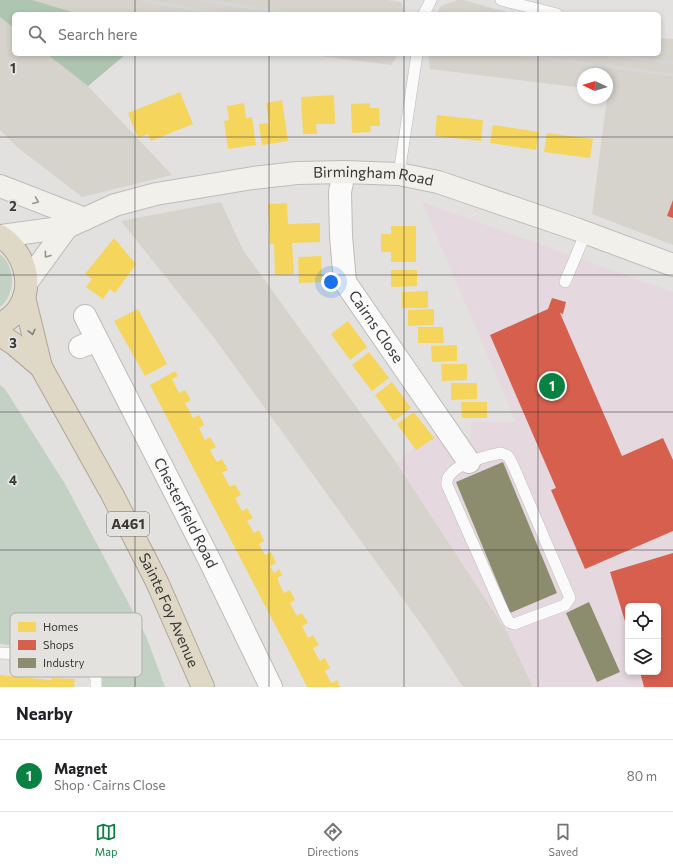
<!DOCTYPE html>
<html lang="en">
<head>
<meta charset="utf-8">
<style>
	body { margin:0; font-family:Commissioner,sans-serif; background:#f2f2f2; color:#202124 }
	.controls { position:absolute; right:12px; bottom:12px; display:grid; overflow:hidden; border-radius:6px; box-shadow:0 2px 6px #0003 }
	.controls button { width:36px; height:36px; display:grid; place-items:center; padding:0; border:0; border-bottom:1px solid #e0e0e0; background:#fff; color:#202124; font:20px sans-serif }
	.compass { position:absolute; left:577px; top:68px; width:36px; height:36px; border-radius:50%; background:#fff; box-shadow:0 2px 6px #0003; rotate:274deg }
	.you { position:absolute; left:331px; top:282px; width:14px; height:14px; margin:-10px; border:3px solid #fff; border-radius:50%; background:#1a73e8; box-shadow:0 0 0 6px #1a73e833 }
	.badge { display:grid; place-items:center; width:26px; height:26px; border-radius:50%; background:#0b8043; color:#fff; font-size:13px; font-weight:700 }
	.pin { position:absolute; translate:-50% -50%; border:2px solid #fff; box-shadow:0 1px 4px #0006 }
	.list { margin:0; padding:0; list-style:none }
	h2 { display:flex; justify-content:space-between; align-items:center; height:52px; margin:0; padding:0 16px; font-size:17px }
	h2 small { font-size:13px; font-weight:400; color:#757577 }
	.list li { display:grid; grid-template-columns:26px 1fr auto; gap:12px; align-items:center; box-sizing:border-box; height:72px; padding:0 16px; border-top:1px solid #e0e0e0 }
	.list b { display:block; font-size:15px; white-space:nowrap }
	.list p { margin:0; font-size:13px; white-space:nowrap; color:#757577 }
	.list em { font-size:13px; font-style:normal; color:#757577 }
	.icon { flex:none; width:22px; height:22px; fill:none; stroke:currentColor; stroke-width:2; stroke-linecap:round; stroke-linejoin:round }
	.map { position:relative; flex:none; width:673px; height:687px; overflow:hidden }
	.search { position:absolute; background:#fff; box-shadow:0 2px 6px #0003; left:12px; right:12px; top:12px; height:44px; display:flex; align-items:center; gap:10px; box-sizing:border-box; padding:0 14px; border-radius:6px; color:#757577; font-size:15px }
	.sheet { height:124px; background:#fff }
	nav { display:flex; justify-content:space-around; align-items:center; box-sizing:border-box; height:56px; border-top:1px solid #e0e0e0; background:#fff; font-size:11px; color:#757577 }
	nav a { display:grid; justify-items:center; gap:2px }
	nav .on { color:#0b8043 }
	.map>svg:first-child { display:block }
	.built { fill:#d6d3cd }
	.industrial { fill:#e5d8de; fill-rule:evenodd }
	.green { fill:#c2d1c3 }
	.forest { fill:#aec6b1 }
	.homes { fill:#f6d55c }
	.shops { fill:#d6604d }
	.industry { fill:#8c8c6e }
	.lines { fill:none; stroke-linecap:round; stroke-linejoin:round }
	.lane-casing { stroke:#bdbcbb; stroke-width:12 }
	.street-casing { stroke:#bdbcbb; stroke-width:24 }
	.secondary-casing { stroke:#bdbcbb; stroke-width:24 }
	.highway-casing { stroke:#aea795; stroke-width:24 }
	.lane { stroke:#fbfafa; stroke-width:11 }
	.street { stroke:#fbfafa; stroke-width:22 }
	.secondary { stroke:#f2f0eb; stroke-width:22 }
	.highway { stroke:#dfd8c6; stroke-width:22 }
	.rail { stroke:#d6d6d6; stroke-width:3 }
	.oneway { stroke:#959490 }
	.oneway2 { stroke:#838077 }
	.grid { fill:none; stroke:#383836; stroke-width:1; stroke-opacity:0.55 }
	.labels { text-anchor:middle; stroke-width:4; stroke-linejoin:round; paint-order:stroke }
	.shield { fill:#e3e2df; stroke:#6b6b69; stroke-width:1 }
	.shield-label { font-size:14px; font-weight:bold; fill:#383836 }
	.street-label { font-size:15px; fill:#383836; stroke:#e3e2df }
	.key { fill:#e3e2df; stroke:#b0afac; stroke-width:1 }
	.key-label { font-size:11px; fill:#383836 }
	.grid-label { font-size:13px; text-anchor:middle; font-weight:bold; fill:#383836; stroke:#e3e2df; stroke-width:4; stroke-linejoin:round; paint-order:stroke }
</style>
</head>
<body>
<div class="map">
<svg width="673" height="687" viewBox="0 0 673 687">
	<rect width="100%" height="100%" fill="#e2e1e0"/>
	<g class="built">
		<path d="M0,0h388l13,2 4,12h-391v40h112l-38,32 84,89 -90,22 -65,-50 -17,-17z"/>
		<path d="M458,0h5l52,14h-79l5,-8z"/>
		<path d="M659,38l14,1v206l-81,-31 15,-116v-24h-24v14l-153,-19 -2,-15h231z"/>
		<path d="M305,54h93l-7,11z"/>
		<path d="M221,202l22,48 153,212 111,170 26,55h-70l-37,-56 -214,-296 -91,-114z"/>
	</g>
	<path class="industrial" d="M422,202l251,90v395h-140l-26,-55 -111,-170 43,-31 24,7 8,-1v-15h45zM628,606h30v66h-30z"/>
	<g class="green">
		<path d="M0,254c16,13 16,40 0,53z"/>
		<path d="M0,385l5,4 60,95 81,152 19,51h-64l1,-12 -16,-21 -86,-10z"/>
	</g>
	<g class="forest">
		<path d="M0,0h32l47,14h-65v14l-14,-11z"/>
		<path d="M47,54h79l-38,32z"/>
	</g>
	<g class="homes">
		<path d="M180,92l13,32 -42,17 -3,-7 -10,4 -10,-25z"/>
		<path d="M334,95l1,29h-19l1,10h-14l-2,-37z"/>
		<path d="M282,100l6,41 -26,4 -3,-21 10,-1 -3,-20z"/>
		<path d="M244,103l2,15 6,-1 4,28 -28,4 -4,-28 5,-1 -2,-14z"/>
		<path d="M370,103v5h9l1,18h-10l1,6 -19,1 -1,-29z"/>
		<path d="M437,115l46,5 -2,21 -46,-5z"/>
		<path d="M493,125l46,7 -3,18 -46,-7z"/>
		<path d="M547,133l46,6 -3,19 -46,-6z"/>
		<path d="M287,203l1,21 32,-1v19l-28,1 2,31 -19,1 -1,-31h-4l-2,-40z"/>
		<path d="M391,226h25v36h-25v-10h-10v-18h10z"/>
		<path d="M114,238l22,26 -21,29 -5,-4 -7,10 -17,-12 6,-8 -7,-5z"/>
		<path d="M321,256l1,26 -23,1 -1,-26z"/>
		<path d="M391,270h26v16l-26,1z"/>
		<path d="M428,291v17h-26v-16z"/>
		<path d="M138,309l29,55 -22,12 -31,-55z"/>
		<path d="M434,309v16l-26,1v-16z"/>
		<path d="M348,321l19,26 -17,13 -19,-26z"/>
		<path d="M418,327h25l1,16h-26z"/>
		<path d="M457,345v16l-25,1 -1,-16z"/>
		<path d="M369,352l20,26 -17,13 -20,-26z"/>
		<path d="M441,364h26v16l-25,1z"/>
		<path d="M175,371l3,5 -6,3 7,14 6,-3 6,10 -6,3 8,15 6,-3 3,5 2,5 -5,3 6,12 5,-3 6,10 -6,3 3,6 4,6 5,-3 6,11 -6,2 3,6 5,9 5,-3 6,11 -6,3 7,13 5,-3 6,10 -6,3 7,12 5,-3 5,11 -5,3 3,6 3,5 6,-3 5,11 -6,3 4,7 5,-4 3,6 -5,3 4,9 3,6 6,-3 5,10 -5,3 3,6 4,7 5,-3 6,10 -6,3 6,12 5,-3 6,10 -6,3 3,6 4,7 5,-3 5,10 -5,3 6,12 6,-3 3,7h-33l-11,-22 -146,-280z"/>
		<path d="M392,382l19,26 -17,13 -19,-26z"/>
		<path d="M451,383h26v16l-26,1z"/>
		<path d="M461,402h26v16h-25z"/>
		<path d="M414,412l20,26 -18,12 -19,-26z"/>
		<path d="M0,675l51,5 1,-2 23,1 -1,8h-74z"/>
	</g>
	<g class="shops">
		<path d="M673,200v18l-6,-2z"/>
		<path d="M552,298l14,4 -3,12 -3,-1 62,143 41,-18 10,22v71l-88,38 -34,-79 5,-2 -66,-153 58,-26z"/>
		<path d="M673,553v134h-29l-4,-15h18v-66h-30v25l-18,-59z"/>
	</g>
	<g class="industry">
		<path d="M503,462l54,131 -47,20 -54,-131z"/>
		<path d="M589,602l31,70 -23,10 -31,-69z"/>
	</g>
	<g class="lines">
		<g class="lane-casing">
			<g id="lane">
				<path d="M501,0l56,14"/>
				<path d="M424,14l7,-14"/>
				<path d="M399,174l18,-120"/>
				<path d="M565,282l21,-50"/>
				<path d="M501,453l7,3 4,7 58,135 -5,7 -51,19 -5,-2 -5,-9 -57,-128c-3,-19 39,-29 54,-32z"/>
				<path d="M0,653l77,4 13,8 6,14v8"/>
			</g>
		</g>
		<g class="street-casing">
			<g id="street">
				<path id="s1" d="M344,172l-4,20 1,44 4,46 124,180"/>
				<path id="s2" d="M85,316l125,245 61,126"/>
				<path d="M80,347l17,-7"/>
			</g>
		</g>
		<g class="secondary-casing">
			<g id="secondary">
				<path d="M0,186l85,33"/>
				<path id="s3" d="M1,236l66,-9 48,-22 41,-11 97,-16 44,-5 47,-1 55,2 39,8 138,47 97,36"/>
				<path d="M27,282l40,-55"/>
			</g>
		</g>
		<g class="highway-casing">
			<g id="highway">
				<path d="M0,236c32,20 38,70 0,88"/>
				<path id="s4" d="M24,297l17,70 71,127 45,88 46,105"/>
				<path d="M0,335l14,9 27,23"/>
			</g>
		</g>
		<use href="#lane" class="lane"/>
		<use href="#street" class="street"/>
		<use href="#secondary" class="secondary"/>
		<use href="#highway" class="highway"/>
		<g class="rail">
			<path d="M142,0l78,14"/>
			<path d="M202,0l90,14"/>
			<path d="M514,54l159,21"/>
			<path d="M604,54l69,9"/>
		</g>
	</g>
	<defs><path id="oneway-chevron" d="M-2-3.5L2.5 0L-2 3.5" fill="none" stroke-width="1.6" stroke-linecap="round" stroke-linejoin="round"/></defs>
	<g class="oneway">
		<use href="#oneway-chevron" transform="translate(36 201) rotate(22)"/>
		<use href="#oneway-chevron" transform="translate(47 255) rotate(126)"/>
	</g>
	<use class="oneway2" href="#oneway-chevron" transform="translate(32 332) rotate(76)"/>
	<path class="grid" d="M135,0v14M269,0v14M404,0v14M538,0v14M135,54v633M269,54v633M404,54v633M538,54v633M0,137h673M0,275h673M0,412h673M0,550h673"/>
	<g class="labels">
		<rect class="shield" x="107" y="512" width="42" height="24" rx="3"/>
		<g class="shield-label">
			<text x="128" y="529">A461</text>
		</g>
		<g class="street-label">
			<text dy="5" stroke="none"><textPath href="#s3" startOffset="381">Birmingham Road</textPath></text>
			<text dy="5" stroke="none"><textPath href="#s1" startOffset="165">Cairns Close</textPath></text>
			<text dy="5" stroke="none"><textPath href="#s2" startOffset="221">Chesterfield Road</textPath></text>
			<text dy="5" stroke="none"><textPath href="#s4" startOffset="347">Sainte Foy Avenue</textPath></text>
		</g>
	</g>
	<rect x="10" y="613" width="132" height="64" rx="6" class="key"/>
	<rect x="18" y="622" width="18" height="10" fill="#f6d55c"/>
	<rect x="18" y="640" width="18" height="10" fill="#d6604d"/>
	<rect x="18" y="658" width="18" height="10" fill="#8c8c6e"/>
	<g class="key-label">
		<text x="43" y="631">Homes</text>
		<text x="43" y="649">Shops</text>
		<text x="43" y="667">Industry</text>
	</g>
	<g class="grid-label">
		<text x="13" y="73">1</text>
		<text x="13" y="211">2</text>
		<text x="13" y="348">3</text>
		<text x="13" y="485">4</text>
	</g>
</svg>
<div class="controls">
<button><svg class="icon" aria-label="locate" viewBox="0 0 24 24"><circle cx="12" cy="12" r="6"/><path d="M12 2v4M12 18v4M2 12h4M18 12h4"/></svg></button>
<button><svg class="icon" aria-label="layers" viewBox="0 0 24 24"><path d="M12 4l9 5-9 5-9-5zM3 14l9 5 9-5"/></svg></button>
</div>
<svg class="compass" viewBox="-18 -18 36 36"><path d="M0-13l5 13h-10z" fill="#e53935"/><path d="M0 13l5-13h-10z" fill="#757577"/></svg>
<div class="you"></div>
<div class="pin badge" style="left:552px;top:386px">1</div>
<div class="search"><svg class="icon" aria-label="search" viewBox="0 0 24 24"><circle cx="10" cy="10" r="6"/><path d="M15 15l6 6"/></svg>Search here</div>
</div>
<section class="sheet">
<h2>Nearby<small></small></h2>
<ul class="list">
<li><span class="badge">1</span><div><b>Magnet</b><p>Shop · Cairns Close</p></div><em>80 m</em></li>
</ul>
</section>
<nav>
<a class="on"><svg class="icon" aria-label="map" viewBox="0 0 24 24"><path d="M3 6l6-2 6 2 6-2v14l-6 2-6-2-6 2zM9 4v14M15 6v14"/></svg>Map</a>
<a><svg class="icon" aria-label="directions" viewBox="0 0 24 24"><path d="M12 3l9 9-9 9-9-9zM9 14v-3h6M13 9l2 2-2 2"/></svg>Directions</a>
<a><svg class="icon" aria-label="saved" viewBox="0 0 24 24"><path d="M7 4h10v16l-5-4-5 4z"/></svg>Saved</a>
</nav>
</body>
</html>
